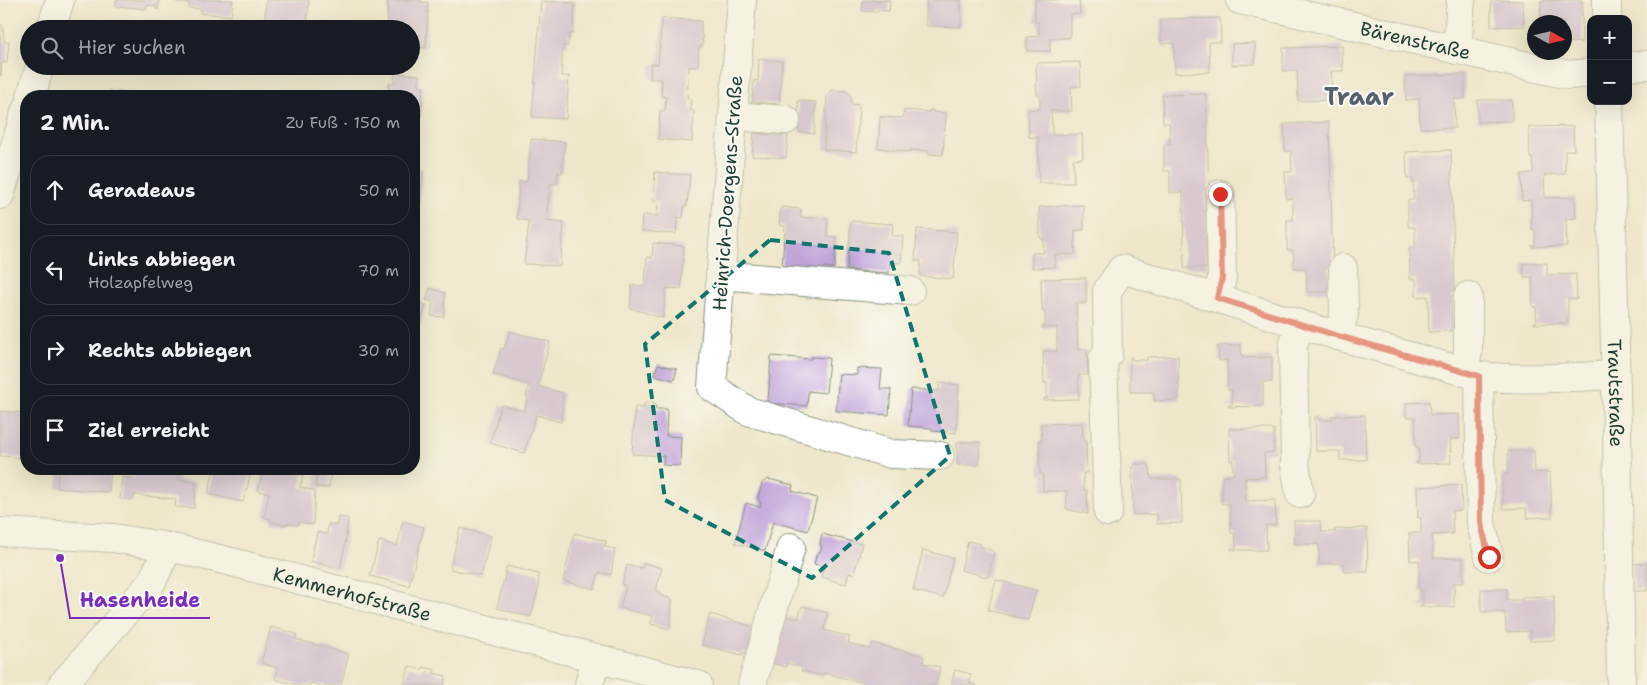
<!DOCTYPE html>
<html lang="de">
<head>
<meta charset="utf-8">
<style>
	body { margin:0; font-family:"Shantell Sans",sans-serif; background:#20242c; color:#f1f3f6 }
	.controls { position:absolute; right:15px; top:15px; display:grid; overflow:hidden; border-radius:10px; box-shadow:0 5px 20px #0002 }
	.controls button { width:45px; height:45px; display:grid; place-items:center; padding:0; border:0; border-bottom:1px solid #363941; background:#171b24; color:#f1f3f6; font:25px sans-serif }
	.compass { position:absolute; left:1527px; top:15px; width:45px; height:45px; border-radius:50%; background:#171b24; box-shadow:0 5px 20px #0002; rotate:98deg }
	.stop { position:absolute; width:15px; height:15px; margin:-11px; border:4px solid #d93025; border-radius:50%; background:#fff }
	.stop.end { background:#d93025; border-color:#fff; box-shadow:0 1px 5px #0008 }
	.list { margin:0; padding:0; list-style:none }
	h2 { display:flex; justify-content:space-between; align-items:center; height:65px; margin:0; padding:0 20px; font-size:21px }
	h2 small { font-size:16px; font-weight:400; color:#9ea1a6 }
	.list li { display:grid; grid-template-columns:32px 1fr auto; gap:15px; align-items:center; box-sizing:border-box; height:70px; margin:0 10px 10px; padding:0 10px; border:1px solid #363941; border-radius:20px }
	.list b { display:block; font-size:19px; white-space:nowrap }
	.list p { margin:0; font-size:16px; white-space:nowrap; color:#9ea1a6 }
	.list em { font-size:16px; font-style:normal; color:#9ea1a6 }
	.icon { flex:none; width:28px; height:28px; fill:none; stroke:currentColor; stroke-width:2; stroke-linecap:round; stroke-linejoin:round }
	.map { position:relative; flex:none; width:1647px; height:685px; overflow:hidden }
	.search { position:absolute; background:#171b24; box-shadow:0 5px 20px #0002; left:20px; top:20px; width:400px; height:55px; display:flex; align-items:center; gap:12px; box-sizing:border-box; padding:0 18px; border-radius:28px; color:#9ea1a6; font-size:19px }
	.panel { position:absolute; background:#171b24; box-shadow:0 5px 20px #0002; left:20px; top:90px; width:400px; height:385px; border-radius:20px }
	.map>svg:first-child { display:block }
	.building { fill:#bea2d8 }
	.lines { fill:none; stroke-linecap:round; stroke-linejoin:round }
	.minor-casing { stroke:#869280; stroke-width:30 }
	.minor { stroke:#fff; stroke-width:28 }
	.route { stroke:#d93025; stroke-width:6 }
	.marked { fill:none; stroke:#0f766e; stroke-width:4; stroke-dasharray:10 6; stroke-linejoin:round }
	.labels { text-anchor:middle; stroke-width:4; stroke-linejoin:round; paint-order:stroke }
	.street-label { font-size:19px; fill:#1f3d34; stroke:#fdfcf7 }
	.district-label { font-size:24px; font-weight:bold; fill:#57606d; stroke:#fdfcf7 }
	.leader { fill:none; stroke:#7b2cbf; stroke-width:2 }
	.callout-dot { fill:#7b2cbf; stroke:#fdfcf7; stroke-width:2 }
	.callout-label { font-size:20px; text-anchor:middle; font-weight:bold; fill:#7b2cbf; stroke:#fdfcf7; stroke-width:4; stroke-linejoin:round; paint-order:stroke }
</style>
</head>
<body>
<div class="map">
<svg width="1647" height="685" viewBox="0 0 1647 685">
	<rect width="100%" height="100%" fill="#fdfcf7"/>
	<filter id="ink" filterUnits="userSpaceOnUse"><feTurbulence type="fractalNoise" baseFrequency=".02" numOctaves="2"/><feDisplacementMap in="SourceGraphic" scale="10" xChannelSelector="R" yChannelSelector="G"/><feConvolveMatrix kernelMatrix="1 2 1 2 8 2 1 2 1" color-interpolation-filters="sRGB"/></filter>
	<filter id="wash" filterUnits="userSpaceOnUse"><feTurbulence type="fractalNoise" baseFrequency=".0096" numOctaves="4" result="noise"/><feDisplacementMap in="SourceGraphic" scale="20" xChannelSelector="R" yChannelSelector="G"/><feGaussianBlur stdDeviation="1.12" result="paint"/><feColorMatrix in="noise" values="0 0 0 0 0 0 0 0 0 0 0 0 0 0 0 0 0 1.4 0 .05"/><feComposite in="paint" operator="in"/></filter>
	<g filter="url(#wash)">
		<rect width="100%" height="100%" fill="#eee7cb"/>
		<g id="blocks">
			<g class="building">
				<path d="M116,0h43l-1,10 -2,-1v-3l-9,-1 -1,4 -31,-3z"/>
				<path d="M174,0h59l-2,16 -31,-3 1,-4 -12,-1v-5l-15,-2z"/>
				<path d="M266,0h43l-2,22 -42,-4z"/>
				<path d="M388,0h33v2h7l-2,46 -15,-1v-18h-24z"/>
				<path d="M863,0h27l-1,11 -12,-1v2l-15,-1z"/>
				<path d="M926,0h35v27l-35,-1z"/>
				<path d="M1035,0h44l1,14h-10v24h-20v13h-23v-14l12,-1 -1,-14h-3z"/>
				<path d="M1491,0l32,1 1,25 -33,1z"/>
				<path d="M1559,0h23v42l-18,1v-21h-23v-21z"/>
				<path d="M541,1l34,2 -2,31h-4l-1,12 -5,-1 -1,16 -1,15h8l-3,43 -34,-2z"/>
				<path d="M662,18l39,3v14l2,1 -1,11h-3l-1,20h-9l-1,14 -1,17 4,1 -1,11 4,1 -2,31 -34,-3 2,-28h5l1,-14 -5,-1 1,-17h-12l1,-15h7z"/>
				<path d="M1220,18l1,24h-12l1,30 -35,1 -1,-30 -13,1v-25z"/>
				<path d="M0,23l3,4 1,15h5l-2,21 -5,-1 -1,14h-1z"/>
				<path d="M1255,43v21l-23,1v-21z"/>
				<path d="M1342,46l1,25h-12l1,29 -34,1 -1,-30h-14v-23z"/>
				<path d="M759,59l23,2 -3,43 -27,-2 2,-22 4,1z"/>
				<path d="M1080,62l1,24 -10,1 1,24h-21l1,12v12l30,-1 1,24 -10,1 1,24h-35l-1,-46h-9l-1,-27 12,-1v-14h-3l-1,-32z"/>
				<path d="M395,73l24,2v11h4l-2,31h-3l-1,12 -3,-1v-32h-26l1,-13 5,1z"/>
				<path d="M1465,74v25h-11l1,29h-35l-1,-29 -13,1 -1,-24z"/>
				<path d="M109,90l28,3v3h-28z"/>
				<path d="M833,90l13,1 5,5v8l8,1 -3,47 -32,-2 3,-55z"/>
				<path d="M1206,94l3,98h-4l2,76h-23l-1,-76 -13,1v-22h-6v-27h6l-1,-21h-6l-1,-28z"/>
				<path d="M1477,100h35v21l-34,1z"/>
				<path d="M798,101l18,1 -2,32 -15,-2z"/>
				<path d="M904,110l25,2 1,-2h3v2l13,1 -3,42 -15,-1v-3l-18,-1v2l-32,-4 2,-31 23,1z"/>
				<path d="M1329,122l4,145h-4l1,25h-23l-1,-24h-12l-1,-18h-6v-30h6v-22l-7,1 -1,-27h7l-1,-21h-6l-1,-27z"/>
				<path d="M1573,126l1,24 -9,1v23l-21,1 1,23 30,-1 1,21 -10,1 1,27 -35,1v-2h3v-15h-3l-1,-30 -9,1 -1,-27 12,-1v-14l-3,-1 -1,-31z"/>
				<path d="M754,133l34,3 -2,22 -34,-2z"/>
				<path d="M531,139l34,3 -3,31 -4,-1 -1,12h-7l-4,37 18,2 -4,43 -36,-2 5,-43 -12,-2 2,-38 8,1z"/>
				<path d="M1451,150l4,146h-4l1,35 -23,1 -1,-36 -12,1v-18h-6l-1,-31h6v-21h-7v-27h6l-1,-21h-6l-1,-27z"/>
				<path d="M414,171h9l-4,43 -5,-1z"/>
				<path d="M655,172l35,3 -3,31h-3l-1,12 -6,-1 -1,17 -35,-3 1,-16 15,1 1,-15h-5z"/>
				<path d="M1084,205v25h-9v24l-20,1v12l-23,1v-15h12l-1,-15h-3l-1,-31z"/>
				<path d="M781,207l20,2 -1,8 28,2 -1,17 10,1 -3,31 -10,-1v2l-42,-3 3,-40 -6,-1z"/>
				<path d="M851,221l42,3 -1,12h11l-2,27 -11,-1 -1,11 -42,-3z"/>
				<path d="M917,229l40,3 -4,47 -33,-3 1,-15h-6z"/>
				<path d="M653,243l31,3 -3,43 -15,-1 -3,30 -33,-10 2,-23 13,1 2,-29 5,1z"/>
				<path d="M1523,263h24v12l29,-1 1,25h-9v24l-34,1v-2h3l-1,-15h-3l-1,-30h-8z"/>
				<path d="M1086,278v25h-10l1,24 1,23h9l1,25h-10l1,24 -35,1v-2h3v-15h-3l-1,-32h14v-24l-15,1v-2h3v-15h-3l-1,-32z"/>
				<path d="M430,288l15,5 -1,24 -13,-1 2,-14 -7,-2z"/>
				<path d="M414,301l12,4 -12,40z"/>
				<path d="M510,331l40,11 -12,44 25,7 -2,29 -25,-7 -12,38 -34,-10 11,-38 23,6 4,-14 -2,-1 3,-11 -36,-11 8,-26 3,1z"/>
				<path d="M1241,345l1,13 30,-1v25h-9v24l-35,1v-2h4v-15h-4l-1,-30 -8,1 -1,-15z"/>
				<path d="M771,356l40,3v-2l18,1 -3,35 -18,-2 -1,15 -39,-3z"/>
				<path d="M1178,356l1,44 -25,1v-9h-24v-35h2v3h15v-3z"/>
				<path d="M658,364l19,5 -3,11 -20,-5z"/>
				<path d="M857,368l25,1 -2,20h11l-2,26 -53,-4 3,-37 18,1z"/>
				<path d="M939,383l20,2 -3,48 -24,-2v-3l-24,-2 3,-37 28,2z"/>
				<path d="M647,402h6l3,3 -1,4h12l-1,27 15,1 -1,29 -17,-1 1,-9 -32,-2 3,-47 9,1v-4z"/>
				<path d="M1429,402l1,13 29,-1 1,25h-10l1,24 -35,1v-2h3v-15h-3l-1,-30h-9v-14z"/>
				<path d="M0,411l26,2v45l-26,-2z"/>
				<path d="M1365,415l1,45h-26v-9h-24l-1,-34 3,-1v4h14v-4z"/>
				<path d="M1082,423l1,17h3l1,33h-4l1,17h3l1,24 -22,-5 1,-18h-24v-17h-3l-1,-33h3l-1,-17z"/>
				<path d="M1229,429h45v23l-10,1 1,24 -20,1 1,23 29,-1 1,25h-10l1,25h-36v-2h5l-1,-14 -4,-1 -1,-29h-8v-27l11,-2v-15l-3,1z"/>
				<path d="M957,442h23l-1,23h-22z"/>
				<path d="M1508,451h26l1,22 15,-1 2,45 -25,1 -1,-10 -23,1 -1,-35h6z"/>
				<path d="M1135,464h12l3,3 1,12h30l1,44 -25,1v-10l-24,1 -1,-48z"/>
				<path d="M59,469h52l-2,23 -52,-4z"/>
				<path d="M139,469h40v11l17,2 -2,26 -19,-1 1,-8 -42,-4 -1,5 -13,-1 2,-22 12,1 1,-7h4z"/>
				<path d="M214,469h38l-9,33 -35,-8z"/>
				<path d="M263,469l12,2v-2h28l1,1 -4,17 15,4 -2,34 -14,-3 -1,3 -12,-2v2l-15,-3v-3l-7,-2 5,-24 -11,-2z"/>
				<path d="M317,469h14l-2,19 -14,-1z"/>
				<path d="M768,479l25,6 -1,6 25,7 -9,33 -35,-9 -8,29 -30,-8 11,-40 14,4 1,-4 -3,-5 4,-15z"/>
				<path d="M1461,485l1,25 -10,1 1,23 -21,1 1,12v11h30v25h-9v24h-34v-2h3v-14h-4v-31l-9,1 -1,-28h12v-15h-3l-1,-31z"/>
				<path d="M338,517l10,1 -2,21 -6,30 -29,-8 6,-29 10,2 1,-10 9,1z"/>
				<path d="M403,521l21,6 -15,59 -39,-10 9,-35 18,5z"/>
				<path d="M1294,521h26l2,11h13v-3l32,-1 1,44h-24v-9l-25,1v-20h-24z"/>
				<path d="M460,528l31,8 -10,40 -31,-7z"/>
				<path d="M574,533l32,8 -1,6 10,2 -4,26 -12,-3 -5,17 -31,-8z"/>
				<path d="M822,534l40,10 -8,30 -5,-1 -3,11 -25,-7 3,-11 -10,-2 3,-11 3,-1 2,-5 -2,-3z"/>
				<path d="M968,541l13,3 -1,3 14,4 -6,26 -27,-7z"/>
				<path d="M923,550l30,8 -10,40 -30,-8z"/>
				<path d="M644,563l18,5 -6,23 4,1 -1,3 13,4 -2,30 -19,-5 2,-8 -33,-8 6,-22 -4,-1 5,-20 15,3z"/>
				<path d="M1647,563v28h-13l-1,-27z"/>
				<path d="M507,566l32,8 -1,16 -7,27 -34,-9z"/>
				<path d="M996,580l40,10 -8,30 -40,-10z"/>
				<path d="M1481,589h26v11h15v-3l32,-1 1,44 -25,1v-10l-24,1 -1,-20h-24z"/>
				<path d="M802,606l26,7 -4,17 26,7 -2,6 22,6 2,-6 52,13 -1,7 17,4 -4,18h-64l-48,-12 -1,3 -22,-5 1,-4 -15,-4 -1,4 -18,-5 13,-47 17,4z"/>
				<path d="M710,614l51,15 -8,26 -10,-3 -1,3 -40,-10z"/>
				<path d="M271,627l26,7 -2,5 54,15 -8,31h-21l-10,-2v2h-13l-22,-6 3,-11 -17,-5z"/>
				<path d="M409,666l13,4 1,-3 12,3 -1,3 12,3 -2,9h-40z"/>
				<path d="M955,670l16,4 -2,9 7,2h-25z"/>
			</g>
		</g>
	</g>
	<g filter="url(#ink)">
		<use href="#blocks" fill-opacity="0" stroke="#869280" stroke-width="1"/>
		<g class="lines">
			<g class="minor-casing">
				<g id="minor">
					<path d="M742,0l-30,387 36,24 143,43 49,2"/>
					<path id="s1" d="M1240,0l328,75 23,-2"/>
					<path d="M1607,0v19"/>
					<path d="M51,29l9,-29"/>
					<path d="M1457,50l4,-50"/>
					<path d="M1628,66l19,-1"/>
					<path d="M31,96l9,-30"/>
					<path id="s2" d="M1609,101l8,330 4,254"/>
					<path d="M733,116l53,4"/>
					<path d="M0,195l26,-85"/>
					<path d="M720,275l190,16"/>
					<path d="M1217,298l5,-20 -2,-84"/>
					<path d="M1299,324l-6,23 2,118 5,29"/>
					<path d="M1338,336l6,-22 -1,-46"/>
					<path d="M1463,372l5,-20v-56"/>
					<path d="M1479,376l2,147 8,34"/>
					<path d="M1108,512l-5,-153 5,-4 -1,-64 15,-22 216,67 141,40c45,5 91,1 136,-1"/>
					<path id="s3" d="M0,532l113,6 56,9 63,15 466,123"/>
					<path d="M62,685l89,-102 18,-36"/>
					<path d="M589,685l7,-27"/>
					<path d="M752,685l39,-138"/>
				</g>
			</g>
			<use href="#minor" class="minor"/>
		</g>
	</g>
	<g class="lines" filter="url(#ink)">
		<path class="route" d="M1220,194l2,84 -5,20 121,38 141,40 2,147 8,34"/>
	</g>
	<path d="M0 0H1647V685H0ZM770,240l119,13 61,203 -138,122 -147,-78 -20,-156z" fill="#eee7cb" fill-opacity=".55" fill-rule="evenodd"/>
	<path class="marked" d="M770,240l119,13 61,203 -138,122 -147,-78 -20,-156z"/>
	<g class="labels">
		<g class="street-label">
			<text dy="7" stroke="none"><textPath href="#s1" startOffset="180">Bärenstraße</textPath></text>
			<text transform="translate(727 193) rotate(-86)" y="7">Heinrich-Doergens-Straße</text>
			<text dy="7" stroke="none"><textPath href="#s2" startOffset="292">Trautstraße</textPath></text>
			<text dy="7" stroke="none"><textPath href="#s3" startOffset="359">Kemmerhofstraße</textPath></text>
		</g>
		<g class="district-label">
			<text x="1359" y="105">Traar</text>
		</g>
	</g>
	<path class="leader" d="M60 558L70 618H210"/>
	<circle class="callout-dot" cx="60" cy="558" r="5"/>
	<g class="callout-label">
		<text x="140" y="607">Hasenheide</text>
	</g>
</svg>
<div class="controls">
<button>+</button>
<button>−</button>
</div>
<svg class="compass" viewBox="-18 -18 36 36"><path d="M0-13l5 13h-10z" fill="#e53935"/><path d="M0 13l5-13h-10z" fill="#9ea1a6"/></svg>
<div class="stop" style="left:1489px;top:557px"></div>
<div class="stop end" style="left:1220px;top:194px"></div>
<div class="search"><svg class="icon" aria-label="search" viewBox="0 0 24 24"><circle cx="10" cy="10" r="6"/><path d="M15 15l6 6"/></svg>Hier suchen</div>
<section class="panel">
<h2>2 Min.<small>Zu Fuß · 150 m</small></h2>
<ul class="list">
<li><svg class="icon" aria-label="ahead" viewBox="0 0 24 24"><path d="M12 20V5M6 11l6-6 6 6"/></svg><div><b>Geradeaus</b></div><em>50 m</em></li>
<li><svg class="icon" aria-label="left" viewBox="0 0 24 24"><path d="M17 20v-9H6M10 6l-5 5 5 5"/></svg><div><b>Links abbiegen</b><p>Holzapfelweg</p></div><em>70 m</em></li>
<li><svg class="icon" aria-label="right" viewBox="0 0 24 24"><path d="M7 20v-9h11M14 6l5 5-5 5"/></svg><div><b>Rechts abbiegen</b></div><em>30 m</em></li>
<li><svg class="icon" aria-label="arrive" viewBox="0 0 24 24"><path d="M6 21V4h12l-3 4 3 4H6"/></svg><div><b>Ziel erreicht</b></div></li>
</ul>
</section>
</div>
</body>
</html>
